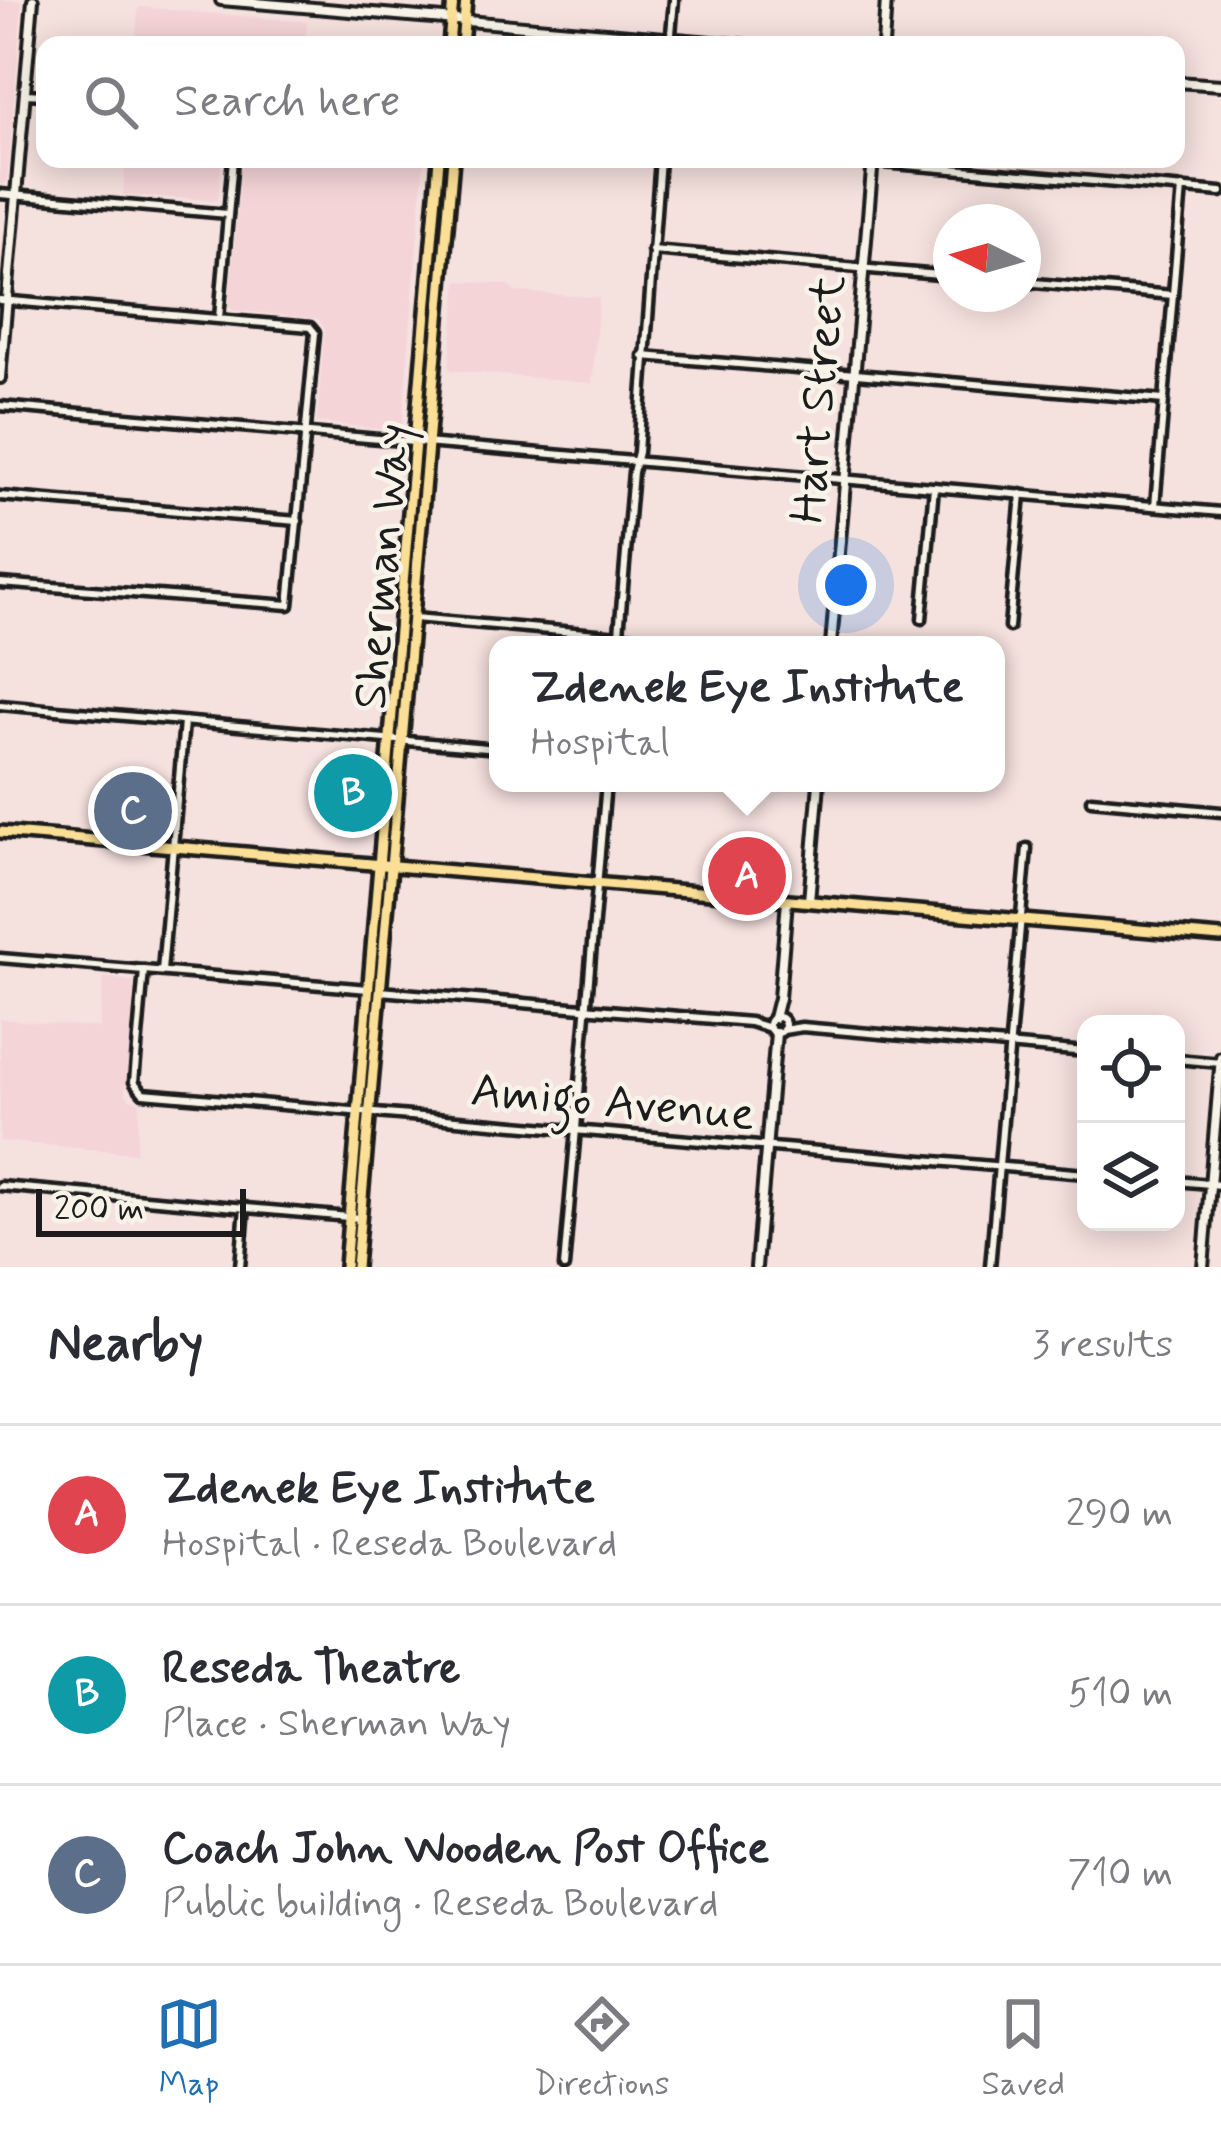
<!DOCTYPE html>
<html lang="en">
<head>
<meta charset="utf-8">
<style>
	body { margin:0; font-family:Mynerve,sans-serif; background:#f7f7f7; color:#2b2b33 }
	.controls { position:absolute; right:36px; bottom:36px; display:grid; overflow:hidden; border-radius:24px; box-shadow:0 6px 30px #0003 }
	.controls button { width:108px; height:108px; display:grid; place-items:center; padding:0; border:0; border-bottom:3px solid #e1e1e2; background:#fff; color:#2b2b33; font:60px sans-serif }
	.compass { position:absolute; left:933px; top:204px; width:108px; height:108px; border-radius:50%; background:#fff; box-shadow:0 6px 30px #0003; rotate:275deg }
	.scale { position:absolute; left:36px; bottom:30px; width:210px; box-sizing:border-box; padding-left:12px; border:6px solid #1c1c1c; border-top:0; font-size:33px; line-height:42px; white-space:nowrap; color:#1c1c1c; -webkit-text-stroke:9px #f7f3e8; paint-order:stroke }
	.you { position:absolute; left:846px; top:585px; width:42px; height:42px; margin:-30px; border:9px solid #fff; border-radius:50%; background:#1a73e8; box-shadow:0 0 0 18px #1a73e833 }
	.badge { display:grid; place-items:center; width:78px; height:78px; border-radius:50%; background:#1f6fb2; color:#fff; font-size:39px; font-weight:700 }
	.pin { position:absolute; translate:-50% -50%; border:6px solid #fff; box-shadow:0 3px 12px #0006 }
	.popup { position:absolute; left:489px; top:636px; width:516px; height:156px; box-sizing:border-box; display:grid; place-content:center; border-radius:24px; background:#fff; filter:drop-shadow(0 3px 9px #0005); font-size:39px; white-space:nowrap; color:#7c7c81 }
	.popup b { font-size:45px; color:#2b2b33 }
	.popup::after { content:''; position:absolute; left:50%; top:100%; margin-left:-24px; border:24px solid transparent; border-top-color:#fff }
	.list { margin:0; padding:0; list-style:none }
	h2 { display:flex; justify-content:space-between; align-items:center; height:156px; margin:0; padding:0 48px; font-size:51px }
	h2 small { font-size:39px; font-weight:400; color:#7c7c81 }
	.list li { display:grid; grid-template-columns:78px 1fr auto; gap:36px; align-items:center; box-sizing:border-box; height:180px; padding:0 48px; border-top:3px solid #e1e1e2 }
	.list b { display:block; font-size:45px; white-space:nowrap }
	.list p { margin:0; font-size:39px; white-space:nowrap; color:#7c7c81 }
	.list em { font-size:39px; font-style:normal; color:#7c7c81 }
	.icon { flex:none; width:66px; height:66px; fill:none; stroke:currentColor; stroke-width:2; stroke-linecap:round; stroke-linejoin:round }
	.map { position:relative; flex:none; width:1221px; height:1267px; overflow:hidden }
	.search { position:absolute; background:#fff; box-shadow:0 6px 30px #0003; left:36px; right:36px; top:36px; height:132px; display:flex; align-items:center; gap:30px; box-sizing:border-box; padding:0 42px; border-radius:24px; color:#7c7c81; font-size:45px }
	.sheet { height:696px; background:#fff }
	nav { display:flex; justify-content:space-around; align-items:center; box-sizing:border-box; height:168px; border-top:3px solid #e1e1e2; background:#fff; font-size:33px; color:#7c7c81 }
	nav a { display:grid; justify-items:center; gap:6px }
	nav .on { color:#1f6fb2 }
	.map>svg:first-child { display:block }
	.built { fill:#f4d4d7 }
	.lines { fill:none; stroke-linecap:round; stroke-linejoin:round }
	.minor-casing { stroke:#1c1c1c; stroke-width:15 }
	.tertiary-casing { stroke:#1c1c1c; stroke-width:16 }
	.secondary-casing { stroke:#1c1c1c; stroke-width:16 }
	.primary-casing { stroke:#1c1c1c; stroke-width:18 }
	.minor { stroke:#f7f3e8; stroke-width:6 }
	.tertiary { stroke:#f7f3e8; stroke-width:8 }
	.secondary { stroke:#f7f3e8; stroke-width:8 }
	.primary { stroke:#fbdf96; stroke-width:9 }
	.labels { text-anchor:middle; stroke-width:9; stroke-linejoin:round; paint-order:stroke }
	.street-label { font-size:48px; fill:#1c1c1c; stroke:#f7f3e8 }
</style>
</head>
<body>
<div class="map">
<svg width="1221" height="1267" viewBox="0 0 1221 1267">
	<rect width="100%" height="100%" fill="#f5e1de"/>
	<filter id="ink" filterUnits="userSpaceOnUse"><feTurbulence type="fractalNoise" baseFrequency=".00833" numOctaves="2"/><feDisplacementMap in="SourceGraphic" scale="24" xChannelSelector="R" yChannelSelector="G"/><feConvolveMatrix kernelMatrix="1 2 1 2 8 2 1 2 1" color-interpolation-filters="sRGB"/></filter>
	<g filter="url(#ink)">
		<g class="built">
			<path d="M0,0l22,1 -15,180 -4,3h-3z"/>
			<path d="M139,7l168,15 -2,23h-170z"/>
			<path d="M126,159h96l-4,41 -95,-5z"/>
			<path d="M242,159h182l-22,268 -4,4 -81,-9 8,-93 -7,-10 -85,-9 -4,-4z"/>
			<path d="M458,281l50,4 7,7 84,6 -7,85 -143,-13z"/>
			<path d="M104,977l30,5 -9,111 4,6 11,3 -4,51 -136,-12v-122l99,9z"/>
		</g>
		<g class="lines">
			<g class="minor-casing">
				<g id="minor">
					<path d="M670,45l4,-45"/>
					<path d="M25,94l20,1"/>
					<path d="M836,159l385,33"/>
					<path d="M0,194l228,20"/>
					<path d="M652,250l299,26"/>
					<path d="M1023,282l150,13"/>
					<path d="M0,300l310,27 5,6 -26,272 -289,-22"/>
					<path d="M219,318l14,-159"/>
					<path d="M643,356l521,44"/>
					<path d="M0,406l1221,106"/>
					<path d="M0,496l298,25"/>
					<path d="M1155,506l27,-318"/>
					<path d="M414,618l307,27"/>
					<path d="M922,619l12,-132"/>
					<path d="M1009,627l12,-133"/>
					<path d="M618,645l15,-173 5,-20 22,-293"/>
					<path d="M0,705l498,44"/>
					<path d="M1091,800l130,12"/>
					<path d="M0,958l369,31"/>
					<path d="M144,970l-10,112 9,11 943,81"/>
					<path d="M162,971l22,-249"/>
					<path d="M380,991l370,31 20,6"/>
					<circle cx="777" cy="1025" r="8"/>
					<path d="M783,1030l19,-3 284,25"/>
					<path d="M1176,1059l45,4"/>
					<path d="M1176,1181l45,4"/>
					<path d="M0,1186l360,32"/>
					<path d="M240,1267l5,-60"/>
					<path d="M564,1267l42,-484"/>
					<path d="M990,1267l37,-419"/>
				</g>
			</g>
			<g class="tertiary-casing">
				<g id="tertiary">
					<path d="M883,45l3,-45"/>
					<path d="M0,378l33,-378"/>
					<path d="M831,645l42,-486"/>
					<path d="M809,901l10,-118"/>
					<path d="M774,1018l5,-20 8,-98"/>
					<path d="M756,1267l20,-234"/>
				</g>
			</g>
			<g class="secondary-casing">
				<g id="secondary">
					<path d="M221,0l526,45"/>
					<path d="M1176,82l45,3"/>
					<path d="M1203,1267l18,-210"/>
				</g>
			</g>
			<g class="primary-casing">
				<g id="primary">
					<path d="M449,45l4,-45"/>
					<path d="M462,45l4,-45"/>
					<path d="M0,832l1221,105"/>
					<path d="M345,1267l94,-1108"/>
					<path d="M356,1267l97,-1108"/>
				</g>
			</g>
			<use href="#minor" class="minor"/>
			<use href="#tertiary" class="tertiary"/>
			<use href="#secondary" class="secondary"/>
			<use href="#primary" class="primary"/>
		</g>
	</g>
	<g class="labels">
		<g class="street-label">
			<text transform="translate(816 399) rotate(-85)" y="17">Hart Street</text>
			<text transform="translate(380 566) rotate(-85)" y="17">Sherman Way</text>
			<text transform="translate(613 1100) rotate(5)" y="17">Amigo Avenue</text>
		</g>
	</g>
</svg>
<div class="controls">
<button><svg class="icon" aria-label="locate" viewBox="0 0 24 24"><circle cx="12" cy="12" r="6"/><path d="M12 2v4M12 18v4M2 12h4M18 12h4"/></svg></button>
<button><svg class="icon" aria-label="layers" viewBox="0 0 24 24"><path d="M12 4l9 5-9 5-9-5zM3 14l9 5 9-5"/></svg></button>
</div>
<svg class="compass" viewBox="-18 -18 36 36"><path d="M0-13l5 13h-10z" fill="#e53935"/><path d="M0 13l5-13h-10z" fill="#7c7c81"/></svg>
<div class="scale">200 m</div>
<div class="you"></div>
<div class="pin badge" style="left:747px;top:876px;background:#e0444e">A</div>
<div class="popup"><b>Zdenek Eye Institute</b>Hospital</div>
<div class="pin badge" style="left:353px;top:793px;background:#0f9aa8">B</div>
<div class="pin badge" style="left:133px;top:811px;background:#5c6f8a">C</div>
<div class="search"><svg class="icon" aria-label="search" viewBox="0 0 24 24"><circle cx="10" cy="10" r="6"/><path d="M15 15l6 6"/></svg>Search here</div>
</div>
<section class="sheet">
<h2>Nearby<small>3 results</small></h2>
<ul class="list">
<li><span class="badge" style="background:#e0444e">A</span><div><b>Zdenek Eye Institute</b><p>Hospital · Reseda Boulevard</p></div><em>290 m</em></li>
<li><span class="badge" style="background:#0f9aa8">B</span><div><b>Reseda Theatre</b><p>Place · Sherman Way</p></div><em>510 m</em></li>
<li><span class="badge" style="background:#5c6f8a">C</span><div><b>Coach John Wooden Post Office</b><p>Public building · Reseda Boulevard</p></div><em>710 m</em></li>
</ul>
</section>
<nav>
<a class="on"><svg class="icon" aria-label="map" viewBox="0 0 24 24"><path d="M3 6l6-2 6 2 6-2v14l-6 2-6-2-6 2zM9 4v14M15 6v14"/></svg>Map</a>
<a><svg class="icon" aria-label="directions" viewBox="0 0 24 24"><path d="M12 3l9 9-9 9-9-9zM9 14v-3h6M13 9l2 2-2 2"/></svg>Directions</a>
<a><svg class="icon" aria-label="saved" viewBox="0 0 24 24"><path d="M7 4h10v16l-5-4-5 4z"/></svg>Saved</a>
</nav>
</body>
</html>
